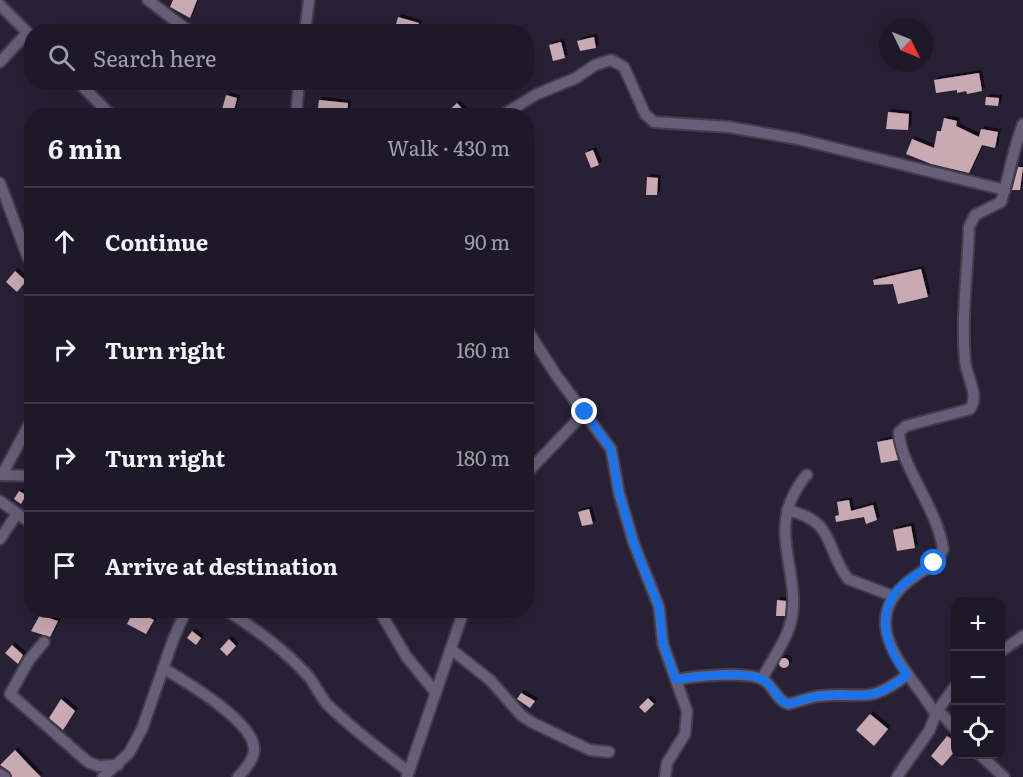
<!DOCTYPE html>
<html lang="en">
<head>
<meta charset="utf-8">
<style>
	body { margin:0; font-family:Literata,serif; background:#262230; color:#f1f3f6 }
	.controls { position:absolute; right:18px; bottom:18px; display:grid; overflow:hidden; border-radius:12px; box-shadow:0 6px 24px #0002 }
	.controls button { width:54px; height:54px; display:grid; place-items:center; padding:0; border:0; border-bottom:2px solid #3c3845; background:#1e1928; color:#f1f3f6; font:30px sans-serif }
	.compass { position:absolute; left:879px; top:18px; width:54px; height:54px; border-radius:50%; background:#1e1928; box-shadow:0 6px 24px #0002; rotate:133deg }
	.stop { position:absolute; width:18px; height:18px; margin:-14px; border:4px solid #1a73e8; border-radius:50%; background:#fff }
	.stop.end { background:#1a73e8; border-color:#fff; box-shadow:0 2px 6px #0008 }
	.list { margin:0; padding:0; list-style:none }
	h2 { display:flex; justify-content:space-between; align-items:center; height:78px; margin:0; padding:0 24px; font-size:26px }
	h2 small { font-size:20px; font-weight:400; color:#a1a0a8 }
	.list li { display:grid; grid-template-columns:39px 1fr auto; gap:18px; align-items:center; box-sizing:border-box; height:108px; padding:0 24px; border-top:2px solid #3c3845 }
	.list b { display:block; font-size:22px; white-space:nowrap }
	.list em { font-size:20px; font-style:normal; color:#a1a0a8 }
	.icon { flex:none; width:33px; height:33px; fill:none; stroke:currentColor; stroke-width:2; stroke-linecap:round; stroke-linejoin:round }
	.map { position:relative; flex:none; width:1023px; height:777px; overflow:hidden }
	.search { position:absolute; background:#1e1928; box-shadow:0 6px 24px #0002; left:24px; top:24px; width:510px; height:66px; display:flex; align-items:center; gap:15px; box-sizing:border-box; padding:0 21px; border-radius:24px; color:#a1a0a8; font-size:22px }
	.panel { position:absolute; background:#1e1928; box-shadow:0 6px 24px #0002; left:24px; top:108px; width:510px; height:510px; border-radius:24px }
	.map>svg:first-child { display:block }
	.building { fill:#c9a9b2; filter:url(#shadow) }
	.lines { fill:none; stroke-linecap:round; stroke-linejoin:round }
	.minor-casing { stroke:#433d4e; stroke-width:14 }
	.minor { stroke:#665f77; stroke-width:10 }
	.route { stroke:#1a73e8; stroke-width:8 }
</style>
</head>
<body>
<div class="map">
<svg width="1023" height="777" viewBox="0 0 1023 777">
	<defs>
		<filter id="shadow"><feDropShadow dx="3" dy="-3" stdDeviation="0" flood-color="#0009"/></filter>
	</defs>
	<rect width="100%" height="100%" fill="#282136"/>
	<g class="building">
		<path d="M173,0h24l-7,18 -20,-11z"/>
		<path d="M398,17l21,6 -2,9h-23z"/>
		<path d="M594,37l2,11 -16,3 -3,-10z"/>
		<path d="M561,42l4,16 -12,3 -4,-16z"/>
		<path d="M979,73l3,18 -15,3 -1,-3 -9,2v-3l-21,3 -2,-13z"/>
		<path d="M226,95l11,3 -4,16 -11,-4z"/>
		<path d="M986,97l13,1 -1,8 -13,-1z"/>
		<path d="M319,100l29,3 -1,13h-30z"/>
		<path d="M457,103l12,13h-26z"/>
		<path d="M888,112l21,2 -1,16 -22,-1z"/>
		<path d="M944,118l13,3 -1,5 23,11 2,-8 17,3 -3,16 -13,-3 -13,28 -38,-9 -25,-10 6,-15 22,9 3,-17h4z"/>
		<path d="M593,150l6,15 -8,3 -6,-15z"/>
		<path d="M1018,167h5l-3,23h-8z"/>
		<path d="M647,177l11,1 -1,17h-11z"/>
		<path d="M921,269l7,28 -30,7 -5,-20 -19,1 -1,-5z"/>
		<path d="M15,271l11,10 -9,11 -11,-10z"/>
		<path d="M893,439l5,21 -17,3 -4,-21z"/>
		<path d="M19,491l7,4 -5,9 -7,-5z"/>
		<path d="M849,500l2,11 22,-6 4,15 -11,4 -2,-7 -28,5 -1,-6 4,-1 -2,-13z"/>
		<path d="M589,509l4,15 -11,2 -4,-14z"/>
		<path d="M911,526l4,22 -18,3 -4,-21z"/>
		<path d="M777,600l9,1 -1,15h-9z"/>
		<path d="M134,610l20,10 -8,14 -19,-10z"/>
		<path d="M40,615l18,6 -8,16 -19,-6z"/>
		<path d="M192,631l9,7 -5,7 -9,-7z"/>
		<path d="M229,639l7,7 -9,10 -7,-7z"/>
		<path d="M12,645l11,10 -5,9 -13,-11z"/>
		<circle cx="784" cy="663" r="5"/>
		<path d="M521,693l14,8 -5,7 -13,-9z"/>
		<path d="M648,698l6,6 -9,9 -6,-6z"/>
		<path d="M61,699l14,12 -12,19 -14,-12z"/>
		<path d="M870,714l18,15 -14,17 -18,-16z"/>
		<path d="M947,736l9,6v8l-14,16 -11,-10z"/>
		<path d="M15,750l15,16 11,11h-29l-3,-6 -9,-6z"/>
	</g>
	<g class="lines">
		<g class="minor-casing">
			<g id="minor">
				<path d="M148,0l42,32"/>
				<path d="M0,5l32,32"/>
				<path d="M305,32l4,-32"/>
				<path d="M0,62l27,-29"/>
				<path d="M78,82l34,34"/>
				<path d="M296,116l3,-34"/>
				<path d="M501,116l36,-22 39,-16 19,-13 16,-5 13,7 21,47 9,8 75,5 69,12 207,51"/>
				<path d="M0,183l28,75"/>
				<path d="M526,328l30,47 55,74 8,44 15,51 25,63 4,37 24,67 -2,23 -18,29 -2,14"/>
				<path d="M526,474l59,-62"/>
				<path d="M0,475l32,1"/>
				<path d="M2,475l30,-56"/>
				<path d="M0,501l32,23"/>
				<path d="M787,510c49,11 37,37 61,69l45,17"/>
				<path d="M0,539l17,-25"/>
				<path d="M226,610c31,20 59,40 83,67 7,9 11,19 18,27 26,26 54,46 82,68"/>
				<path d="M379,610l27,46 30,37"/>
				<path d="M44,642l-15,18 -19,34 78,68 10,4 20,-1"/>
				<path d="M452,650l38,30 31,35 10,7 59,28 19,2"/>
				<path d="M1000,652l23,-16"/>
				<path d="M163,668c21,13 91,53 91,81 0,11 -9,20 -16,28"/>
				<path d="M762,679c10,-20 26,-40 30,-62 7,-42 -20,-83 2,-123 4,-7 7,-14 13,-19"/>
				<path d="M676,680c19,-4 74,-10 89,1 9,7 12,19 23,23 11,-2 21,-7 32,-8 43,-5 47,10 87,-21"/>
				<path d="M938,710l18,20"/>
				<path d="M936,715c-24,-42 -84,-90 -26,-135 11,-9 29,-17 33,-31 -5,-40 -43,-83 -44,-117l7,-6 64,-17c10,-14 -4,-33 -5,-49 -4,-44 3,-89 4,-133l6,-12 26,-13c8,-26 12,-53 22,-78"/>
				<path d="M979,754l25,23"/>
				<path d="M0,774l5,3"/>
				<path d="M103,777l26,-24 13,-24 31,-89 13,-30"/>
				<path d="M407,777l57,-167"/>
				<path d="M897,777l32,-46 9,-21 18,-25"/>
			</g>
		</g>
		<use href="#minor" class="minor"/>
	</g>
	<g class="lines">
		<path class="route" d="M585,412l26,37 8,44 15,51 25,63 4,37 13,36c19,-4 74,-10 89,1 9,7 12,19 23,23 11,-2 20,-7 32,-8 43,-5 47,10 87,-21 -17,-22 -31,-53 -14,-79 8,-14 28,-24 41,-33"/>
	</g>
</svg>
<div class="controls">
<button>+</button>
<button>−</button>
<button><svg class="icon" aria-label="locate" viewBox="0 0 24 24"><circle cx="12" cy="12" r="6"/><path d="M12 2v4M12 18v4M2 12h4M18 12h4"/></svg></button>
</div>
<svg class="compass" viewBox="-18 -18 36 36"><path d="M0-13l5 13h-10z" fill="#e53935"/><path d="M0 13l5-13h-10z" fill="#a1a0a8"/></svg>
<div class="stop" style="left:934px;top:563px"></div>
<div class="stop end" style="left:585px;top:412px"></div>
<div class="search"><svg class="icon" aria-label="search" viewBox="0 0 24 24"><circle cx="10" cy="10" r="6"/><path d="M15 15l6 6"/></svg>Search here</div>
<section class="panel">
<h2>6 min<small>Walk · 430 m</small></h2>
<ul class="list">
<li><svg class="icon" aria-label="ahead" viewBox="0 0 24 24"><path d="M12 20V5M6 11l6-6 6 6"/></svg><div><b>Continue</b></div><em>90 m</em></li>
<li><svg class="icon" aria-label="right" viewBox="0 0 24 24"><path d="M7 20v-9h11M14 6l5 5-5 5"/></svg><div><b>Turn right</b></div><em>160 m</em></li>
<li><svg class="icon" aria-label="right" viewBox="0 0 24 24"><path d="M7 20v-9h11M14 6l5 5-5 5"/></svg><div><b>Turn right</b></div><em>180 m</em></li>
<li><svg class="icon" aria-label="arrive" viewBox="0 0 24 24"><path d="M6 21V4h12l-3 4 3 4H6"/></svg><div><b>Arrive at destination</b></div></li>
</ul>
</section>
</div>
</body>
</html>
